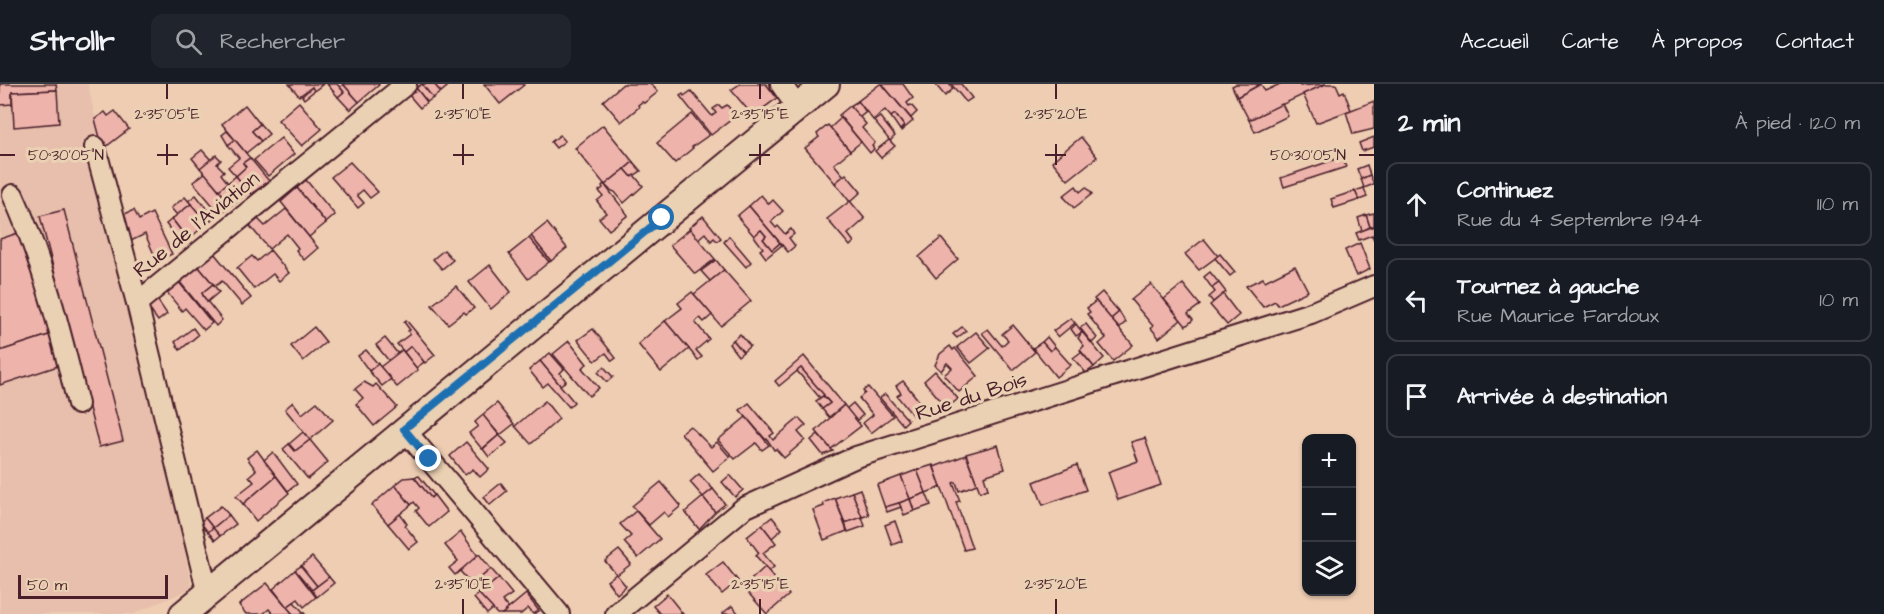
<!DOCTYPE html>
<html lang="fr">
<head>
<meta charset="utf-8">
<style>
	body { margin:0; font-family:"Architects Daughter",sans-serif; background:#20242c; color:#f1f3f6 }
	.controls { position:absolute; right:18px; bottom:18px; display:grid; overflow:hidden; border-radius:12px; box-shadow:0 2px 4px #0004 }
	.controls button { width:54px; height:54px; display:grid; place-items:center; padding:0; border:0; border-bottom:2px solid #363941; background:#171b24; color:#f1f3f6; font:30px sans-serif }
	.scale { position:absolute; left:18px; bottom:15px; width:150px; box-sizing:border-box; padding-left:6px; border:3px solid #4a1f2b; border-top:0; font-size:16px; line-height:21px; white-space:nowrap; color:#4a1f2b; -webkit-text-stroke:4px #ebd1b3; paint-order:stroke }
	.stop { position:absolute; width:18px; height:18px; margin:-14px; border:4px solid #1f6fb2; border-radius:50%; background:#fff }
	.stop.end { background:#1f6fb2; border-color:#fff; box-shadow:0 2px 6px #0008 }
	.list { margin:0; padding:0; list-style:none }
	h2 { display:flex; justify-content:space-between; align-items:center; height:78px; margin:0; padding:0 24px; font-size:26px }
	h2 small { font-size:20px; font-weight:400; color:#9ea1a6 }
	.list li { display:grid; grid-template-columns:39px 1fr auto; gap:18px; align-items:center; box-sizing:border-box; height:84px; margin:0 12px 12px; padding:0 12px; border:2px solid #363941; border-radius:12px }
	.list b { display:block; font-size:22px; white-space:nowrap }
	.list p { margin:0; font-size:20px; white-space:nowrap; color:#9ea1a6 }
	.list em { font-size:20px; font-style:normal; color:#9ea1a6 }
	.icon { flex:none; width:33px; height:33px; fill:none; stroke:currentColor; stroke-width:2; stroke-linecap:round; stroke-linejoin:round }
	.map { position:relative; flex:none; width:1374px; height:530px; overflow:hidden }
	header { display:flex; align-items:center; gap:36px; box-sizing:border-box; height:84px; padding:0 30px; background:#171b24; border-bottom:2px solid #363941 }
	header strong { font-size:28px }
	nav { display:flex; gap:33px; margin-inline-start:auto; font-size:21px }
	.search { width:420px; height:54px; background:#20242c; display:flex; align-items:center; gap:15px; box-sizing:border-box; padding:0 21px; border-radius:12px; color:#9ea1a6; font-size:22px }
	main { display:flex }
	aside { flex:1; background:#171b24 }
	.map>svg:first-child { display:block }
	.built { fill:#e7bfac }
	.building { fill:#eeb4ab; stroke:#4a1f2b; stroke-width:1.5 }
	.lines { fill:none; stroke-linecap:round; stroke-linejoin:round }
	.minor-casing { stroke:#4a1f2b; stroke-width:24 }
	.major-casing { stroke:#4a1f2b; stroke-width:30 }
	.minor { stroke:#ebd1b3; stroke-width:20 }
	.major { stroke:#ebd1b3; stroke-width:26 }
	.route { stroke:#1f6fb2; stroke-width:8 }
	.ticks { fill:none; stroke:#4a1f2b; stroke-width:2 }
	.labels { text-anchor:middle; stroke-width:6; stroke-linejoin:round; paint-order:stroke }
	.street-label { font-size:21px; fill:#4a1f2b; stroke:#ebd1b3 }
	.ticks-label { font-size:15px; text-anchor:middle; fill:#4a1f2b; stroke:#ebd1b3; stroke-width:6; stroke-linejoin:round; paint-order:stroke }
</style>
</head>
<body>
<header>
<strong>Strollr</strong>
<div class="search"><svg class="icon" aria-label="search" viewBox="0 0 24 24"><circle cx="10" cy="10" r="6"/><path d="M15 15l6 6"/></svg>Rechercher</div>
<nav><a>Accueil</a><a>Carte</a><a>À propos</a><a>Contact</a></nav>
</header>
<main>
<div class="map">
<svg width="1374" height="530" viewBox="0 0 1374 530">
	<rect width="100%" height="100%" fill="#eecdb3"/>
	<filter id="ink" filterUnits="userSpaceOnUse"><feTurbulence type="fractalNoise" baseFrequency=".0167" numOctaves="2"/><feDisplacementMap in="SourceGraphic" scale="12" xChannelSelector="R" yChannelSelector="G"/><feConvolveMatrix kernelMatrix="1 2 1 2 8 2 1 2 1" color-interpolation-filters="sRGB"/></filter>
	<g filter="url(#ink)">
		<path class="built" d="M0,0h88l104,504 -59,26h-133z"/>
		<g class="building">
			<path d="M0,0h56l1,6 -45,2v12l-12,1z"/>
			<path d="M289,0h34l-9,7 -2,-4 -13,9z"/>
			<path d="M327,0h10l7,8 -6,5z"/>
			<path d="M343,0h36v1l-20,17z"/>
			<path d="M343,0l16,18 -9,8 -12,-13 6,-5 -4,-5z"/>
			<path d="M422,0l11,14 -6,4 -11,-14z"/>
			<path d="M422,0h12l7,8 -8,6z"/>
			<path d="M434,0h11l2,3 -6,5z"/>
			<path d="M484,0h38l2,1 -24,19z"/>
			<path d="M623,0h28l7,8 -14,11 -2,-1 -4,3 1,2 -18,15 -18,-21z"/>
			<path d="M740,0h26l11,14 -24,18 -22,-26z"/>
			<path d="M880,0h2l31,37 -12,10 -1,-1 4,-4 -9,-12 -4,3 -6,-7 -12,10 -15,-19z"/>
			<path d="M882,0h21l10,14 -6,5 2,3 2,-1 6,7 -6,6z"/>
			<path d="M935,0h14l4,5 -8,7z"/>
			<path d="M951,0h10l11,14 -6,4z"/>
			<path d="M1236,0h25l-24,13 -5,-11z"/>
			<path d="M1261,0l4,7 15,-7h19l1,2 26,-2 -77,36 -12,-23z"/>
			<path d="M1326,0h10l4,9 4,-2 7,19 -35,13 -13,-29z"/>
			<path d="M312,3l2,4 -10,8 -2,-3z"/>
			<path d="M416,4l11,14 -7,6 -12,-14z"/>
			<path d="M57,6l2,33 -45,4 -2,-35z"/>
			<path d="M691,7l21,25 4,-3 -3,-4 6,-4 3,3 5,-3 9,11 -25,19 -31,-39 3,-2 1,2z"/>
			<path d="M858,17l8,11 -6,5 -10,-11z"/>
			<path d="M1374,17v28l-21,5 -7,-22z"/>
			<path d="M299,18l23,27 -20,17 -24,-26z"/>
			<path d="M1282,20l6,12 -33,16 -6,-12z"/>
			<path d="M245,21l15,19 -8,7 9,10 -15,12 -24,-29z"/>
			<path d="M850,22l16,18 -4,4 13,15 -3,3 2,3 -4,4 -31,-38z"/>
			<path d="M115,27l14,18 -26,20 -8,-30 10,-7 3,4z"/>
			<path d="M692,30l17,21 -17,12 1,1 -18,15 -18,-20z"/>
			<path d="M895,30l9,12 -4,4 -9,-13z"/>
			<path d="M880,33l15,19 -5,5 -16,-20z"/>
			<path d="M841,34l20,24 -11,9 -20,-23z"/>
			<path d="M260,40l9,10 -8,7 -9,-10z"/>
			<path d="M603,41l30,37 -28,23 -30,-37z"/>
			<path d="M828,41l22,26 -16,13 10,12 -9,7 -30,-35 14,-11 -2,-3z"/>
			<path d="M227,47l8,9 -7,5 -6,-10z"/>
			<path d="M560,51l5,6 -9,7 -5,-6z"/>
			<path d="M1081,53l16,20 -29,23 -16,-19z"/>
			<path d="M1374,53v10l-12,4 -3,-8z"/>
			<path d="M281,54l13,16 -26,22 -14,-16z"/>
			<path d="M235,56l15,18 -7,5 3,4 -10,9 -8,-9 11,-9 -11,-13z"/>
			<path d="M889,56l6,6 -14,12 -6,-7z"/>
			<path d="M202,66l9,10 -11,8 -8,-10z"/>
			<path d="M216,71l5,5 -4,4 7,7 -3,3 7,9 -9,7 -19,-22z"/>
			<path d="M1342,73l4,10 -62,20 -3,-9z"/>
			<path d="M250,74l19,23 -18,13 -15,-18 10,-9 -3,-4z"/>
			<path d="M350,78l28,30 -8,6 -7,-8 -6,5 7,8 -6,5 -27,-31z"/>
			<path d="M633,78l8,9 -9,6 -7,-8z"/>
			<path d="M1367,81l3,10 -9,4 -4,-10z"/>
			<path d="M625,85l7,8 2,-2 9,11 -19,17 -9,-11 -5,-2 -5,-5z"/>
			<path d="M205,89l26,32 -11,9 -27,-32z"/>
			<path d="M846,90l15,18 -11,10 -15,-19z"/>
			<path d="M1370,91l4,9 -10,4 -3,-9z"/>
			<path d="M236,92l13,16 -18,13 -12,-15z"/>
			<path d="M306,96l29,35 -9,8 -29,-35z"/>
			<path d="M604,100l24,31 -19,15 -10,-12 7,-5 -9,-12 6,-5 -4,-5 4,-3 -1,-2z"/>
			<path d="M1076,102l4,6 6,-5 6,7 -18,14 -11,-12z"/>
			<path d="M297,104l29,35 -17,14 -28,-35z"/>
			<path d="M1364,104l3,9 -8,3 -4,-9z"/>
			<path d="M1355,107l4,9 -25,8 -3,-9z"/>
			<path d="M196,111l18,23 -7,5 -19,-22z"/>
			<path d="M761,111l8,9 4,-4 10,11 -12,11 5,6 2,-2 7,8 6,-5 3,5 -5,4 6,8 -7,6 -39,-46z"/>
			<path d="M185,113l6,7 -14,11 -6,-7z"/>
			<path d="M850,117l15,18 -17,15 6,8 -4,4 -23,-27z"/>
			<path d="M191,120l16,19 -19,17 -16,-21z"/>
			<path d="M749,122l31,37 -8,7 -9,-11 3,-3 -5,-6 -7,6 -17,-20z"/>
			<path d="M286,125l32,39 -14,12 -8,-10 2,-2 -11,-14 -18,15 -19,-23 8,-7 7,7z"/>
			<path d="M64,126l59,231 -24,6 -59,-231z"/>
			<path d="M134,126l5,10 13,-7 20,41 -15,7 -12,-27 -18,9 -7,-27z"/>
			<path d="M1374,129v13l-4,1 -4,-12z"/>
			<path d="M1366,131l4,12 -8,4 -4,-13z"/>
			<path d="M703,132l18,22 -4,3 -3,-3 -3,3 -6,-8 -7,6 -9,-11z"/>
			<path d="M172,135l16,21 -6,5 -16,-21z"/>
			<path d="M547,139l20,25 -16,13 -20,-25z"/>
			<path d="M1374,142v14l-2,-5 -13,5 -3,-7z"/>
			<path d="M690,145l25,30 -20,15 -25,-29z"/>
			<path d="M761,146l5,6 -3,3 9,11 8,-7 2,2 -16,13 -6,-8 3,-2 -9,-12z"/>
			<path d="M18,149l34,101 -52,17v-112z"/>
			<path d="M531,152l20,25 -2,1 -20,-24z"/>
			<path d="M729,152l22,26 -5,5 -22,-25z"/>
			<path d="M529,154l20,24 -21,17 -19,-25z"/>
			<path d="M941,154l17,21 -22,19 -17,-21z"/>
			<path d="M1204,155l14,17 -19,14 -14,-16z"/>
			<path d="M1360,159l10,26 -14,7 -11,-26z"/>
			<path d="M270,166l19,23 -10,8 -6,-7 -19,15 -17,-21 15,-12 5,5z"/>
			<path d="M444,166l9,10 -11,9 -9,-10z"/>
			<path d="M214,169l37,45 -9,7 -20,-24 -5,4 -4,-1 -15,-18z"/>
			<path d="M1220,170l15,18 -5,4 -15,-18z"/>
			<path d="M716,176l8,10 -14,11 -9,-10z"/>
			<path d="M490,181l21,27 -20,17 -22,-27z"/>
			<path d="M198,182l15,18 -11,9 1,3 19,24 -6,6 -37,-45z"/>
			<path d="M1295,182l13,25 -30,14 -3,-4 -12,6 -17,-21 17,-8 2,3z"/>
			<path d="M724,186l27,31 -30,25 -27,-32z"/>
			<path d="M1210,188l9,11 -7,5 -8,-11z"/>
			<path d="M178,197l34,42 -8,7 -19,-22 -3,3 -17,-21z"/>
			<path d="M1219,199l7,9 -13,10 -4,-5 6,-5 -3,-4z"/>
			<path d="M213,200l6,8 -12,10 -5,-9z"/>
			<path d="M1151,200l30,36 -22,18 -8,-10 2,-2 -22,-26z"/>
			<path d="M1183,200l17,21 -12,9 5,6 -7,6 -22,-27z"/>
			<path d="M456,202l18,22 -8,6 -2,-2 -16,12 -16,-19z"/>
			<path d="M692,208l20,23 -8,7 -4,-4 -5,4 14,17 -13,11 6,7 -4,3 -33,-39 17,-13 -4,-5z"/>
			<path d="M1102,208l17,20 -8,7 -17,-20z"/>
			<path d="M1223,210l16,21 -12,10 -17,-20z"/>
			<path d="M156,214l11,16 -9,7 -11,-15z"/>
			<path d="M1096,217l37,44 -20,16 -14,-17 7,-6 -19,-24 3,-2 -3,-4z"/>
			<path d="M1119,228l7,10 -7,6 -8,-9z"/>
			<path d="M1071,234l4,5 -17,14 -5,-6z"/>
			<path d="M406,236l29,35 -10,8 -14,-17 -7,6 -7,-8 13,-10 -2,-3 2,-1 -6,-8z"/>
			<path d="M665,237l24,28 -28,23 -23,-28z"/>
			<path d="M1076,240l6,8 -6,4 -5,-7z"/>
			<path d="M1086,240l11,14 -5,5 -12,-15z"/>
			<path d="M1013,241l22,27 -22,18 -31,-37 6,-4 14,17 6,-6 -6,-6z"/>
			<path d="M314,243l12,15 -23,19 -12,-15z"/>
			<path d="M962,243l4,4 -9,7 -4,-4z"/>
			<path d="M193,244l5,7 -18,15 -5,-8z"/>
			<path d="M593,245l23,29 -4,3 -6,-8 -11,8 -17,-21z"/>
			<path d="M976,248l14,16 -19,15 -14,-16z"/>
			<path d="M1082,248l22,26 -10,9 -14,-17 4,-4 -6,-8z"/>
			<path d="M52,250l9,31 -61,20v-34z"/>
			<path d="M740,250l10,12 -7,6 -10,-12z"/>
			<path d="M1047,253l8,10 -5,4 -8,-9z"/>
			<path d="M385,254l13,16 -9,7 -13,-16z"/>
			<path d="M733,256l10,12 -5,4 -9,-12z"/>
			<path d="M569,257l18,23 -5,4 17,20 -10,8 -36,-42z"/>
			<path d="M1042,258l8,9 5,-4 16,18 -15,12 -23,-29z"/>
			<path d="M411,262l13,16 -8,6 -12,-16z"/>
			<path d="M950,262l3,4 2,-2 23,28 -19,16 -15,-17 8,-7 -5,-5 -6,8 -6,-6 5,-11z"/>
			<path d="M366,266l12,14 -9,7 -11,-15z"/>
			<path d="M402,266l16,20 -21,17 -17,-20z"/>
			<path d="M1081,268l13,15 -8,6 -13,-15z"/>
			<path d="M550,269l14,16 -4,4 6,8 -6,4 -20,-24z"/>
			<path d="M804,272l40,49 -15,12 -7,-8 8,-6 -29,-35 -22,18 -4,-5z"/>
			<path d="M540,277l34,41 -5,5 -21,-24 -5,4 -14,-17z"/>
			<path d="M378,280l13,15 -9,7 -13,-15z"/>
			<path d="M604,283l9,10 -6,5 -9,-10z"/>
			<path d="M801,284l23,27 -4,3 -23,-27z"/>
			<path d="M935,287l23,28 -11,9 -23,-27z"/>
			<path d="M903,297l21,26 -11,9 -16,-20 4,-3 -5,-7z"/>
			<path d="M364,298l9,5 3,-3 21,23 -23,19 -18,-22 7,-6 -8,-9z"/>
			<path d="M868,303l25,29 -22,17 -8,-10 10,-8 -14,-17 6,-5 -2,-2z"/>
			<path d="M885,310l23,26 -5,5 -23,-27z"/>
			<path d="M823,312l7,7 -8,6 -6,-8z"/>
			<path d="M545,317l14,18 -28,25 -16,-18z"/>
			<path d="M293,318l9,12 15,-12 16,18 -23,20 -25,-31z"/>
			<path d="M497,319l17,21 -14,11 -18,-20z"/>
			<path d="M749,319l25,30 -4,3 3,4 26,-22 7,7 -8,7 7,8 -21,18 -8,-9 -2,1 -7,-11 -1,1 -26,-30z"/>
			<path d="M853,319l10,12 -7,6 -10,-12z"/>
			<path d="M844,321l17,21 -30,23 -15,-18z"/>
			<path d="M483,331l16,20 -17,14 -13,-16 9,-7 -3,-4z"/>
			<path d="M746,333l23,28 -7,5 -6,-7 -21,16 -17,-19z"/>
			<path d="M690,342l21,21 6,-5 13,15 -17,14 -32,-38z"/>
			<path d="M303,348l7,8 -15,11 -6,-7z"/>
			<path d="M818,350l13,15 2,2 -10,4 -12,-15z"/>
			<path d="M499,351l8,8 -18,14 -6,-8z"/>
			<path d="M1145,354l16,47 -43,15 -10,-28 30,-11 -7,-19z"/>
			<path d="M310,356l18,22 -20,17 -25,-30 6,-5 6,7z"/>
			<path d="M466,358l23,27 -9,8 -7,-8 -8,6 -15,-19z"/>
			<path d="M998,361l7,24 -21,7 4,13 -8,3 -14,-38z"/>
			<path d="M257,366l19,26 -33,28 -7,-8 18,-14 -5,-6 7,-6 -9,-12z"/>
			<path d="M273,368l24,32 -9,7 -24,-31z"/>
			<path d="M966,371l11,29 -18,7 -3,-9 -3,1 7,18 -4,1 16,46 -8,2 -30,-83z"/>
			<path d="M933,381l8,22 -15,6 -9,-23z"/>
			<path d="M1077,381l9,25 -43,15 -9,-23z"/>
			<path d="M917,386l9,23 -16,6 -9,-23z"/>
			<path d="M699,390l14,15 -10,8 -13,-15z"/>
			<path d="M730,391l13,15 -8,7 -13,-15z"/>
			<path d="M276,392l13,17 -33,28 -13,-17z"/>
			<path d="M419,392l15,19 -3,3 -17,-21z"/>
			<path d="M901,392l9,23 -25,9 -8,-23z"/>
			<path d="M414,393l17,21 3,-3 13,17 -18,15 -13,-16 3,-3 -5,-6 -3,3 -16,-20 9,-7z"/>
			<path d="M661,398l20,24 -13,11 -4,-5 -15,13 -17,-19z"/>
			<path d="M501,399l6,8 -17,14 -6,-8z"/>
			<path d="M395,401l16,20 -23,19 -16,-19z"/>
			<path d="M713,405l12,15 -10,8 -12,-15z"/>
			<path d="M860,405l9,26 -7,2 -10,-25z"/>
			<path d="M852,408l10,25 -17,6 -10,-25z"/>
			<path d="M926,409l5,12 -17,6 -4,-12z"/>
			<path d="M703,413l12,15 -16,17 -14,-17z"/>
			<path d="M835,414l12,33 -23,9 -11,-30 11,-4 -1,-3z"/>
			<path d="M910,415l4,12 -10,4 -5,-12z"/>
			<path d="M899,419l2,4 -14,5 -2,-5z"/>
			<path d="M221,422l8,9 -16,13 -8,-10z"/>
			<path d="M636,427l24,28 -22,19 -14,-16 7,-6 -11,-12z"/>
			<path d="M400,430l7,10 -2,2 13,16 -9,7 -21,-25z"/>
			<path d="M229,431l7,9 -16,12 -7,-8z"/>
			<path d="M772,433l10,12 -10,9 -10,-13z"/>
			<path d="M862,433l3,9 -17,6 -3,-9z"/>
			<path d="M205,434l8,10 -5,4 -8,-10z"/>
			<path d="M895,437l7,20 -10,4 -7,-20z"/>
			<path d="M762,441l14,18 -13,10 11,14 -5,4 -13,-15 3,-3 -12,-16z"/>
			<path d="M213,444l7,8 -5,4 -7,-8z"/>
			<path d="M461,448l17,24 -23,19 -6,-7 9,-7 -13,-16z"/>
			<path d="M619,466l12,14 -14,11 -12,-14z"/>
			<path d="M479,470l12,15 -19,16 -12,-14z"/>
			<path d="M312,473l17,20 -12,9 -16,-20z"/>
			<path d="M723,478l15,19 -16,13 -16,-19z"/>
			<path d="M301,482l16,20 -5,4 -17,-20z"/>
			<path d="M765,483l24,28 -22,19 -24,-27z"/>
			<path d="M491,485l8,9 -20,16 -7,-9z"/>
			<path d="M295,486l21,27 -12,10 -6,-8 -11,8 -14,-18z"/>
			<path d="M616,490l10,12 -9,8 -10,-13z"/>
			<path d="M329,493l5,6 -17,14 -5,-7z"/>
			<path d="M499,494l13,16 -10,7 7,8 -7,5h-5l-18,-20z"/>
			<path d="M267,499l20,24 6,7h-20l-4,-5 -6,5h-17l-7,-9z"/>
			<path d="M479,510l14,15 -6,5 -13,-16z"/>
			<path d="M526,510l13,17 -6,3 -5,-6 -7,6h-19z"/>
			<path d="M667,510l16,20h-23l-7,-8z"/>
			<path d="M294,518l11,12h-12l-6,-7z"/>
			<path d="M732,522l7,8h-16v-1z"/>
		</g>
		<g class="lines">
			<g class="minor-casing">
				<g id="minor">
					<path d="M781,0l16,23"/>
					<path d="M95,63l42,156"/>
					<path d="M13,111c30,66 48,139 65,209"/>
					<path d="M404,345l155,185"/>
					<path d="M208,510l-71,-291 269,-219"/>
					<path d="M616,530l128,-106 112,-51 455,-144 63,-27"/>
				</g>
			</g>
			<g class="major-casing">
				<path id="major" d="M183,530l643,-530"/>
			</g>
			<use href="#minor" class="minor"/>
			<use href="#major" class="major"/>
		</g>
	</g>
	<g class="lines" filter="url(#ink)">
		<path class="route" d="M429,375l-25,-30 258,-211"/>
	</g>
	<path class="ticks" d="M167,0v15M463,0v15M760,0v15M1056,0v15M167,60v21M463,60v21M760,60v21M1056,60v21M0,71h15M157,71h21M453,71h21M749,71h21M1045,71h21M1359,71h15M463,515v15M760,515v15M1056,515v15"/>
	<g class="labels">
		<g class="street-label">
			<text transform="translate(196 140) rotate(-39)" y="7">Rue de l'Aviation</text>
			<text transform="translate(971 312) rotate(-18)" y="7">Rue du Bois</text>
		</g>
	</g>
	<g class="ticks-label">
		<text x="167" y="35">2°35'05"E</text>
		<text x="463" y="35">2°35'10"E</text>
		<text x="760" y="35">2°35'15"E</text>
		<text x="1056" y="35">2°35'20"E</text>
		<text x="66" y="76">50°30'05"N</text>
		<text x="1308" y="76">50°30'05"N</text>
		<text x="463" y="505">2°35'10"E</text>
		<text x="760" y="505">2°35'15"E</text>
		<text x="1056" y="505">2°35'20"E</text>
	</g>
</svg>
<div class="controls">
<button>+</button>
<button>−</button>
<button><svg class="icon" aria-label="layers" viewBox="0 0 24 24"><path d="M12 4l9 5-9 5-9-5zM3 14l9 5 9-5"/></svg></button>
</div>
<div class="scale">50 m</div>
<div class="stop" style="left:662px;top:134px"></div>
<div class="stop end" style="left:429px;top:375px"></div>
</div>
<aside>
<h2>2 min<small>À pied · 120 m</small></h2>
<ul class="list">
<li><svg class="icon" aria-label="ahead" viewBox="0 0 24 24"><path d="M12 20V5M6 11l6-6 6 6"/></svg><div><b>Continuez</b><p>Rue du 4 Septembre 1944</p></div><em>110 m</em></li>
<li><svg class="icon" aria-label="left" viewBox="0 0 24 24"><path d="M17 20v-9H6M10 6l-5 5 5 5"/></svg><div><b>Tournez à gauche</b><p>Rue Maurice Fardoux</p></div><em>10 m</em></li>
<li><svg class="icon" aria-label="arrive" viewBox="0 0 24 24"><path d="M6 21V4h12l-3 4 3 4H6"/></svg><div><b>Arrivée à destination</b></div></li>
</ul>
</aside>
</main>
</body>
</html>
